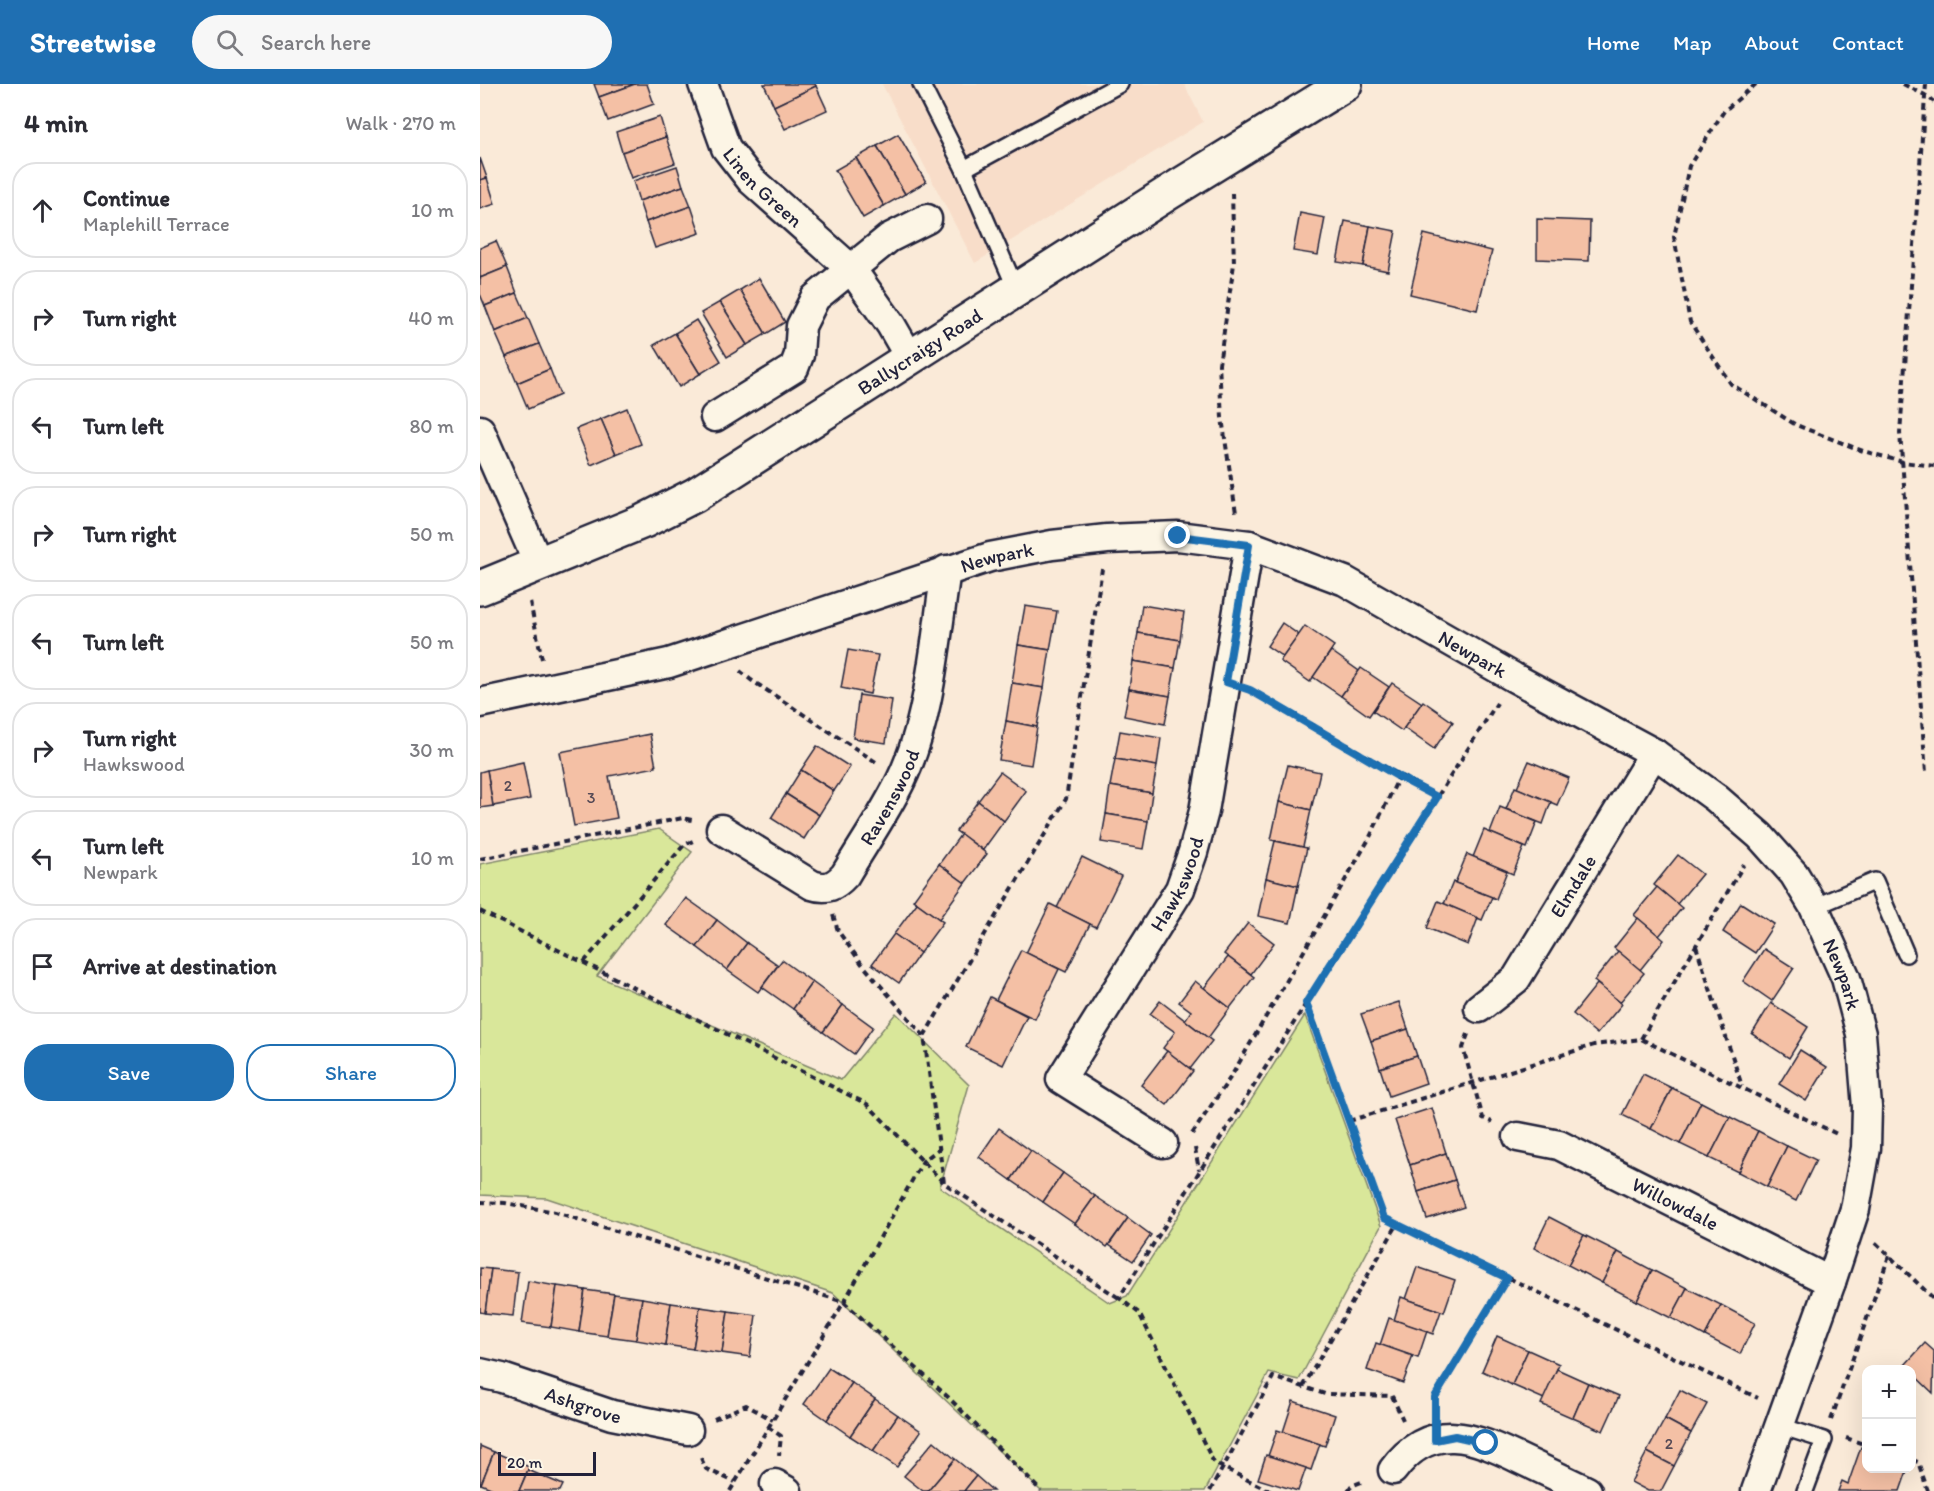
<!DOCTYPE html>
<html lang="en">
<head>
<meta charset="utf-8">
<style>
	body { margin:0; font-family:Itim,sans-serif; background:#f7f7f7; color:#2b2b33 }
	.controls { position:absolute; right:18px; bottom:18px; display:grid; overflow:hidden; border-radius:12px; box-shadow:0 6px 24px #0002 }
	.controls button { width:54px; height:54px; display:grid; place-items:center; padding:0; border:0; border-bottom:2px solid #e1e1e2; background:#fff; color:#2b2b33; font:30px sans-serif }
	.scale { position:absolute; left:18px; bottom:15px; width:98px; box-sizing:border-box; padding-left:6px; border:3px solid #22223b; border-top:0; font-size:16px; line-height:21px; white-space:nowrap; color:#22223b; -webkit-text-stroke:4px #fcf5e5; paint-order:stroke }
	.stop { position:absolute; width:18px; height:18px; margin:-14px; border:4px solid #1f6fb2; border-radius:50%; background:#fff }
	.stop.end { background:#1f6fb2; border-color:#fff; box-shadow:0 2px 6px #0008 }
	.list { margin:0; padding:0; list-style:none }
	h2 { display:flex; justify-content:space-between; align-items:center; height:78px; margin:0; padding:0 24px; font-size:26px }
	h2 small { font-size:20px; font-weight:400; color:#7c7c81 }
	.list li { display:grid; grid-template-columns:39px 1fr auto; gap:18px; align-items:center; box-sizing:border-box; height:96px; margin:0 12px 12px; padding:0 12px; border:2px solid #e1e1e2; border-radius:24px }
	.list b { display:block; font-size:22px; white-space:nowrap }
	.list p { margin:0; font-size:20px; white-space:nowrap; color:#7c7c81 }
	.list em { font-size:20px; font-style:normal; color:#7c7c81 }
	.actions { display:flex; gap:12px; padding:18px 24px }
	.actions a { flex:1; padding:14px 0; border:2px solid #1f6fb2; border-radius:24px; text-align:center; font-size:21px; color:#1f6fb2 }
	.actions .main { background:#1f6fb2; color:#fff }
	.icon { flex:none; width:33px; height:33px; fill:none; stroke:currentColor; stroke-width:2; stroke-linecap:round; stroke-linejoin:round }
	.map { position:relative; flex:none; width:1454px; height:1407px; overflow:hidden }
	header { display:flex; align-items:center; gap:36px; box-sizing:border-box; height:84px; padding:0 30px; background:#1f6fb2; color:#fff }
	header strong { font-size:28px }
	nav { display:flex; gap:33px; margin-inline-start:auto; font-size:21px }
	.search { width:420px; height:54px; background:#f7f7f7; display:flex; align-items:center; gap:15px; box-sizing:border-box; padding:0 21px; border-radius:33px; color:#7c7c81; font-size:22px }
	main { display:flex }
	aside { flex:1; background:#fff }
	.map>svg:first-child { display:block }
	.built { fill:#f8ddc9 }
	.green { fill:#d9e79a; stroke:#7e846a; stroke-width:1.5 }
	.building { fill:#f4c0a5; stroke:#22223b; stroke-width:1.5 }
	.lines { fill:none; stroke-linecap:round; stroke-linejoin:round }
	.lane-casing { stroke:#22223b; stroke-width:20 }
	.street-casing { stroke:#22223b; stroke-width:33 }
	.secondary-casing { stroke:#22223b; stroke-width:38 }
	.path { stroke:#22223b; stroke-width:4; stroke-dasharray:6 4.5; stroke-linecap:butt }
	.lane { stroke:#fcf5e5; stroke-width:15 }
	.street { stroke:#fcf5e5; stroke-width:28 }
	.secondary { stroke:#fcf5e5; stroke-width:33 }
	.route { stroke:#1f6fb2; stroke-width:8 }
	.labels { text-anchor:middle; stroke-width:5; stroke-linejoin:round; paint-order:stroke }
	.number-label { font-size:16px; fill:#564a56 }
	.street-label { font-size:20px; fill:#22223b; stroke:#fcf5e5 }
</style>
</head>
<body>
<header>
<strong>Streetwise</strong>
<div class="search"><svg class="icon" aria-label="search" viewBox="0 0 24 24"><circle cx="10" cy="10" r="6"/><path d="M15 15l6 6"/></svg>Search here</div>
<nav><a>Home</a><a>Map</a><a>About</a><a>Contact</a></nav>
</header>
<main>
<aside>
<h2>4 min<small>Walk · 270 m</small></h2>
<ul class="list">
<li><svg class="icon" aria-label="ahead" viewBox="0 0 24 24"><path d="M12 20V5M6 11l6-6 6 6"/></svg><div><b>Continue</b><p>Maplehill Terrace</p></div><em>10 m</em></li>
<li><svg class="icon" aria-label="right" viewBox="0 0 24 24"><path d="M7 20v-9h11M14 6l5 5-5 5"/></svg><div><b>Turn right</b></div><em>40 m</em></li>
<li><svg class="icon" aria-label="left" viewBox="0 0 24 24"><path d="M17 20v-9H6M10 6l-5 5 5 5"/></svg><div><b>Turn left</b></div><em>80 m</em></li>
<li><svg class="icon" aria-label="right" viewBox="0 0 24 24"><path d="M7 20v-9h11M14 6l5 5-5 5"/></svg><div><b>Turn right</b></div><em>50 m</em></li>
<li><svg class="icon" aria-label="left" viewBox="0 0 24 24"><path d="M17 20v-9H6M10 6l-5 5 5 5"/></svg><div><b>Turn left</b></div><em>50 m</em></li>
<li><svg class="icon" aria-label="right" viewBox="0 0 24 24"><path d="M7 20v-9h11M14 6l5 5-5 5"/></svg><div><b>Turn right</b><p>Hawkswood</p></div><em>30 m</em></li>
<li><svg class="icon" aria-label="left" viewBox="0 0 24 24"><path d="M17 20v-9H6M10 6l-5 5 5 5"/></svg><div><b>Turn left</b><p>Newpark</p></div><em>10 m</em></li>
<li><svg class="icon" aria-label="arrive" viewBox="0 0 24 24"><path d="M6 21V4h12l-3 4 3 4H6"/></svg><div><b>Arrive at destination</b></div></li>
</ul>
<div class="actions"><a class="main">Save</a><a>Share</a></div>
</aside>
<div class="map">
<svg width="1454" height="1407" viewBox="0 0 1454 1407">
	<rect width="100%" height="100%" fill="#faead8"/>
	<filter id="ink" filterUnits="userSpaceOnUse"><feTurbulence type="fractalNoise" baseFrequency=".0167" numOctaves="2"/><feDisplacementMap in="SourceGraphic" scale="12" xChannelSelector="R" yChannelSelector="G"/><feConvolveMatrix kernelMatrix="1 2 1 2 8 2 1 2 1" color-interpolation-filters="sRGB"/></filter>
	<g filter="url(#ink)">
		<path class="built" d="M402,0h302l19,38 -228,141z"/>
		<path class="green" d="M179,745l33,23 -95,124 244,104 55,-67 73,72 -29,102 170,116 17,-7 178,-281 76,211 -82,154 -30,-7 -64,118h-164l-208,-198 -286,-95 -67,-3v-331z"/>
		<g class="building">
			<path d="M114,0h41l-36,13z"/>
			<path d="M155,0h12l7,20 -46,17 -9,-24z"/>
			<path d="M284,0h51l1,2 -42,20z"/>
			<path d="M336,2l11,24 -42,19 -11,-23z"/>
			<path d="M180,33l6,20 -44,15 -6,-20z"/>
			<path d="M418,50l28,48 -21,12 -28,-48z"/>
			<path d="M186,53l9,26 -44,15 -9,-26z"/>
			<path d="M397,62l28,48 -21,12 -28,-48z"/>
			<path d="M0,74l7,20 -7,2z"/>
			<path d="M376,74l28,48 -21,12 -28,-48z"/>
			<path d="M197,82l6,20 -44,15 -6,-20z"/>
			<path d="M7,94l8,26 -15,5v-29z"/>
			<path d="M203,102l8,20 -45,16 -7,-21z"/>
			<path d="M211,122l9,27 -45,15 -9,-26z"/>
			<path d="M820,129l25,5 -7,37 -25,-4z"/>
			<path d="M1057,135l53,2 -1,40 -52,-2z"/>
			<path d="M865,137l25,5 -7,40 -26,-4z"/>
			<path d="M890,142l26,5 -8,40 -25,-5z"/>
			<path d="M944,150l68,17 -15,59 -67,-16z"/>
			<path d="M16,157l11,26 -27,11v-30z"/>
			<path d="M27,183l10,26 -32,13 -5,-12v-16z"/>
			<path d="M279,194l26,44 -19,12 -26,-44z"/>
			<path d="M260,206l26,44 -19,11 -27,-43z"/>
			<path d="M37,209l11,25 -33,14 -10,-26z"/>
			<path d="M240,218l27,43 -20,12 -26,-44z"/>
			<path d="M48,234l11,26 -33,13 -11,-25z"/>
			<path d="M216,236l25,41 -21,13 -25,-41z"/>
			<path d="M195,249l25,41 -21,13 -25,-42z"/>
			<path d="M59,260l11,25 -33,14 -11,-26z"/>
			<path d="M70,285l10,26 -32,14 -11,-26z"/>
			<path d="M147,324l14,36 -25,10 -15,-35z"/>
			<path d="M121,335l15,35 -25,11 -15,-36z"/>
			<path d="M662,521l42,7 -4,28 -42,-7z"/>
			<path d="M545,522l32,5 -7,39 -32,-5z"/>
			<path d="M802,539l17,12 -16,22 -16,-11z"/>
			<path d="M825,542l29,20 -24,36 -30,-21z"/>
			<path d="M658,549l42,7 -5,28 -42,-7z"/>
			<path d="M538,561l32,5 -6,38 -32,-5z"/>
			<path d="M368,566l30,5 -8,39 -29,-6z"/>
			<path d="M851,567l28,20 -18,25 -28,-19z"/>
			<path d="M653,577l42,7 -5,28 -41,-7z"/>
			<path d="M881,584l28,19 -20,29 -28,-20z"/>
			<path d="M532,599l32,5 -7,39 -31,-6z"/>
			<path d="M912,599l30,20 -20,28 -29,-20z"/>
			<path d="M649,605l41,7 -5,28 -41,-8z"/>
			<path d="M379,611l33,5 -6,43 -33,-5z"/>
			<path d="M943,617l30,21 -19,27 -30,-21z"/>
			<path d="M526,637l31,6 -6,38 -32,-5z"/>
			<path d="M640,647l41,7 -4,28 -42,-7z"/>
			<path d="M170,650l6,33 -47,9 8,42 -43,8 -14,-74z"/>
			<path d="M337,662l33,21 -16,24 -33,-21z"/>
			<path d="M635,675l42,7 -5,27 -42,-7z"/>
			<path d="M1049,677l40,17 -12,27 -40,-17z"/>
			<path d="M43,678l7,37 -37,7 -6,-36z"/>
			<path d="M808,681l32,7 -9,38 -32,-8z"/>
			<path d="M7,686l6,36 -13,2v-36z"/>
			<path d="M321,686l33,21 -15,24 -33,-21z"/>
			<path d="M520,688l26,19 -22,30 -26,-20z"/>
			<path d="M630,702l42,7 -4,28 -42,-7z"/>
			<path d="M1035,703l36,15 -8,22 -37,-15z"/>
			<path d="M306,710l33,21 -15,24 -33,-21z"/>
			<path d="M498,717l26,20 -21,29 -27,-19z"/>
			<path d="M799,718l32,8 -8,37 -32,-7z"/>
			<path d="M1020,723l37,15 -10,26 -37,-15z"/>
			<path d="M626,730l42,7 -5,28 -42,-7z"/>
			<path d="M1004,746l40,17 -11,27 -40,-17z"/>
			<path d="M481,750l26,20 -22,29 -26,-19z"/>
			<path d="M795,757l32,7 -9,38 -32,-8z"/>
			<path d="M987,770l40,17 -11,28 -41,-16z"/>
			<path d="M1198,771l24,19 -25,30 -23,-19z"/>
			<path d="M602,773l39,19 -25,51 -39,-19z"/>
			<path d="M459,780l26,19 -26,36 -26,-19z"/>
			<path d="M786,794l32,8 -8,37 -32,-7z"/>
			<path d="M973,798l39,15 -10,23 -38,-16z"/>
			<path d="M1177,803l25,21 -23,28 -25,-21z"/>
			<path d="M206,814l31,22 -20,27 -31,-22z"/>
			<path d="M958,817l40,17 -10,27 -41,-17z"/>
			<path d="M437,819l26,19 -23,31 -26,-19z"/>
			<path d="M1261,819l33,21 -19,29 -32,-21z"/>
			<path d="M570,820l40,20 -24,48 -40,-19z"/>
			<path d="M1158,834l26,22 -24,30 -26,-22z"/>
			<path d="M237,836l30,23 -20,27 -30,-23z"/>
			<path d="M768,839l26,20 -23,31 -27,-20z"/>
			<path d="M414,850l26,19 -21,30 -27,-19z"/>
			<path d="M267,859l31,22 -20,27 -31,-22z"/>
			<path d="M1284,865l30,19 -22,33 -29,-20z"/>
			<path d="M541,866l38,19 -24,50 -39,-19z"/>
			<path d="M1138,867l26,22 -24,29 -26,-21z"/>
			<path d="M748,873l26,20 -24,31 -26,-20z"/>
			<path d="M302,876l30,22 -19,27 -31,-22z"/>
			<path d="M715,897l35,27 -22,30 -23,-18 6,-9 -12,-9z"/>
			<path d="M332,898l31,23 -20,27 -30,-23z"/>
			<path d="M1117,900l25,20 -25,30 -24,-20z"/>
			<path d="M510,913l37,19 -24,49 -37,-18z"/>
			<path d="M680,917l52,40 -22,28 -27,-21 12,-16 -25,-18z"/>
			<path d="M919,918l9,27 -37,12 -10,-27z"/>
			<path d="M1291,919l37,24 -19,31 -37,-24z"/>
			<path d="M363,921l30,22 -19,27 -31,-22z"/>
			<path d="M928,945l9,27 -37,12 -9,-27z"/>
			<path d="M1320,966l27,17 -21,34 -27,-17z"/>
			<path d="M687,967l26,20 -26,34 -26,-20z"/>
			<path d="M937,972l9,27 -37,13 -9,-28z"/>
			<path d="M1163,990l29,14 -21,41 -29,-14z"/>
			<path d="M1192,1004l29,14 -21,42 -29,-15z"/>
			<path d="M1221,1018l29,15 -21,41 -29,-14z"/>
			<path d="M952,1024l14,45 -36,12 -15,-45z"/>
			<path d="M1250,1033l28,14 -20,41 -29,-14z"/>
			<path d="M519,1044l32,23 -20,29 -32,-23z"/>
			<path d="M1278,1047l29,15 -20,41 -29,-15z"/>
			<path d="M1307,1062l29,14 -20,41 -29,-14z"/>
			<path d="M551,1067l32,22 -20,29 -32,-22z"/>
			<path d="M966,1069l9,27 -37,12 -8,-27z"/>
			<path d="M583,1089l32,23 -20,28 -32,-22z"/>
			<path d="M975,1096l9,27 -37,12 -9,-27z"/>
			<path d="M615,1112l33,22 -21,29 -32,-23z"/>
			<path d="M1069,1133l35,18 -16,30 -34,-17z"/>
			<path d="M648,1134l23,17 -18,26 -24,-16z"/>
			<path d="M1104,1151l34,17 -16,31 -34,-18z"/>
			<path d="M1138,1168l34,18 -15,31 -35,-18z"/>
			<path d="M937,1183l38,13 -11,32 -38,-13z"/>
			<path d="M0,1184l11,1 -6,44 -5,-1z"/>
			<path d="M11,1185l27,3 -5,44 -28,-3z"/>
			<path d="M1172,1186l35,18 -16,30 -34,-17z"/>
			<path d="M48,1197l29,5 -6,41 -29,-4z"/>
			<path d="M77,1202l28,4 -6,42 -28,-5z"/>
			<path d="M1207,1204l34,17 -16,31 -34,-18z"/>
			<path d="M105,1206l29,4 -7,42 -28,-4z"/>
			<path d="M134,1210l28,4 -6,42 -29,-4z"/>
			<path d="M921,1213l40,14 -8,23 -39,-14z"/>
			<path d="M162,1214l29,5 -6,42 -29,-5z"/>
			<path d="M191,1219l29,4 -7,42 -28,-4z"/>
			<path d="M1241,1221l34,18 -15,31 -35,-18z"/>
			<path d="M220,1223l28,4 -6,42 -29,-4z"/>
			<path d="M248,1227l28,4 -6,42 -28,-4z"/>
			<path d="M909,1234l38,13 -9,27 -38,-13z"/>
			<path d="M1017,1252l31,14 -16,35 -30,-14z"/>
			<path d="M896,1259l37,13 -10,27 -36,-13z"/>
			<path d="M1445,1259l9,8 -1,42 -21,-20v-3h-5l-3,-4z"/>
			<path d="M1048,1266l31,14 -15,35 -32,-14z"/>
			<path d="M349,1284l23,15 -25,37 -23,-16z"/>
			<path d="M1077,1285l31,14 -15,35 -32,-14z"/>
			<path d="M372,1299l23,16 -25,37 -23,-16z"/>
			<path d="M1108,1299l31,13 -16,35 -30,-13z"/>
			<path d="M1200,1306l27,14 -16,29 -26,-14z"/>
			<path d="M395,1315l23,16 -25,36 -23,-15z"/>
			<path d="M813,1317l42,14 -10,31 -42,-14z"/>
			<path d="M418,1331l23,16 -24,36 -24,-16z"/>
			<path d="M1185,1335l26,14 -17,33 -27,-14z"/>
			<path d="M797,1346l43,14 -9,26 -43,-14z"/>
			<path d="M454,1357l21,18 -27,32h-5l-19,-15z"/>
			<path d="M0,1362l14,6 -13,32h-1z"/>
			<path d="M1381,1363l5,2v19h42l-8,23h-62l4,-10 6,3z"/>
			<path d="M14,1368l35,15 -10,24h-21l-17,-7z"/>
			<path d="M1167,1368l27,14 -13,25h-13l-17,-9z"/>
			<path d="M786,1371l40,13 -8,23 -40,-12z"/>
			<path d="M475,1375l21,17 -12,15h-36z"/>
			<path d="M48,1386l35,15 -3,6h-41z"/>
			<path d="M496,1392l17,15h-29z"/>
		</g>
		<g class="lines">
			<g class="lane-casing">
				<g id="lane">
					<path d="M441,0l43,85 52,120"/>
					<path d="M484,85l156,-85"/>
					<path d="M1334,823l61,-26 31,73"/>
					<path d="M1300,1342l44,14 -19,51"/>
				</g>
			</g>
			<g class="street-casing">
				<g id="street">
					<path id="s1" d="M223,0l23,64 25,32 101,90 39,55 19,33"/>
					<path d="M235,333l79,-49 5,-13 2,-29 14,-28 74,-60 38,-19"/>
					<path d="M0,346l59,135"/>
					<path id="s2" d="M0,619l189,-40 321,-106 62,-12 55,-6 71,-3 71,9 96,36 168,96 141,76 62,45 44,38 34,38 20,33 32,71 15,56 6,73 -1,41 -11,61 -24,73 -75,209"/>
					<path id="s3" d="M241,745l91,56c15,5 23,1 33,-10 19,-32 40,-62 56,-95 29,-59 35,-144 45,-210"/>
					<path id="s4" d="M999,924l37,-29 138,-226"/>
					<path id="s5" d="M1038,1053l41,8 272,137"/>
					<path id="s6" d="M683,1059l-102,-64 119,-190 13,-37 11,-41 45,-266"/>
					<path id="s7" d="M0,1289l22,5 110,37 76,15"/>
					<path d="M913,1386c38,-51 81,-33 127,-11 23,11 45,21 67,32"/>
					<path d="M295,1400l12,7"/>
				</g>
			</g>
			<g class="secondary-casing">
				<g id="secondary">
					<path id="s8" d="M0,504l164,-67 51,-26 473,-302 177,-109"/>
				</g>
			</g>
			<g class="path">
				<path d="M1276,0l-32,27 -35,55 -15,71 16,85 41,62 65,41 67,26 40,11 31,4"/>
				<path d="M1423,0l22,11 9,7"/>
				<path d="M1446,0l-26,349 26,340"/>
				<path d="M752,109l2,71 -15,100 3,54 14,95"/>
				<path d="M50,518l12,57"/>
				<path d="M260,587l11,9 125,82"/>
				<path d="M775,609l182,104"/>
				<path d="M0,775l203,-41 9,2"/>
				<path d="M0,827l387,193 77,79 175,115"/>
				<path d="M353,831l5,16 24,33 62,72 20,147"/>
				<path d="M1216,862l46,140"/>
				<path d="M104,878l100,-117 9,-4"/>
				<path d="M826,919l78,215 374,180"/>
				<path d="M988,950l-5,14 20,70 9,4"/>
				<path d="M444,952l142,-237 36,-230"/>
				<path d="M1161,955l103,-175"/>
				<path d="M869,1037l245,-76 47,-6 196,95"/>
				<path d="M712,1050l40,-59 137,-236 30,-62"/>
				<path d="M715,1064l4,22"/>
				<path d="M0,1118l25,1 50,9 289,90 104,95 93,94"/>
				<path d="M1396,1159l58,56"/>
				<path d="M823,1303l94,-162"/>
				<path d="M955,1326v-13l72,-119"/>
				<path d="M234,1335l32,-14 27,15"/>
				<path d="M1351,1336l58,-164"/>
				<path d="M288,1343l13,9 -2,19"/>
				<path d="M1366,1354l20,7"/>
				<path d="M221,1374l5,11 29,13"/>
				<path d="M1432,1376l6,2 10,29"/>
				<path d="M250,1407l114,-189 79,-141 16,-12"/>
				<path d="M730,1407l63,-114 52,17 67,2 11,24"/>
				<path d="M790,1407l-56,-28 -75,-150 -20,-15 378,-595"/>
				<path d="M868,1407l3,-5 13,-5"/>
			</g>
			<use href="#lane" class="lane"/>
			<use href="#street" class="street"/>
			<use href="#secondary" class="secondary"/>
		</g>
	</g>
	<g class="lines" filter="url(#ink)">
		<path class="route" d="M698,452l71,9 -23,137 24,8 149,87 38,20 -131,206 78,215 123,60 -72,119v43l20,-4 31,7"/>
	</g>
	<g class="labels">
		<g class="number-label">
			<text x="28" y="707">2</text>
			<text x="111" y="719">3</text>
			<text x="1189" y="1365">2</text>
		</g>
		<g class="street-label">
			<text dy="7" stroke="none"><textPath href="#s1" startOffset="122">Linen Green</textPath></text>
			<text dy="7" stroke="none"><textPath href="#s8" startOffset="501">Ballycraigy Road</textPath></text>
			<text dy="7" stroke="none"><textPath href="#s2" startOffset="538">Newpark</textPath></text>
			<text dy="7" stroke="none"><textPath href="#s2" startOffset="1042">Newpark</textPath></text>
			<text dy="7" stroke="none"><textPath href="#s3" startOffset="234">Ravenswood</textPath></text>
			<text dy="7" stroke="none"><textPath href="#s6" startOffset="348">Hawkswood</textPath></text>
			<text dy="7" stroke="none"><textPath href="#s4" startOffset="156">Elmdale</textPath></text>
			<text dy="7" stroke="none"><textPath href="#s2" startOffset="1546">Newpark</textPath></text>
			<text dy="7" stroke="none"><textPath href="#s5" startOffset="172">Willowdale</textPath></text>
			<text dy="7" stroke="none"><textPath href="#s7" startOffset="108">Ashgrove</textPath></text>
		</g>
	</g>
</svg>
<div class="controls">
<button>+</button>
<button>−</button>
</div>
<div class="scale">20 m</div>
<div class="stop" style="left:1006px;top:1359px"></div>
<div class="stop end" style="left:698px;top:452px"></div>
</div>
</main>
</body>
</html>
